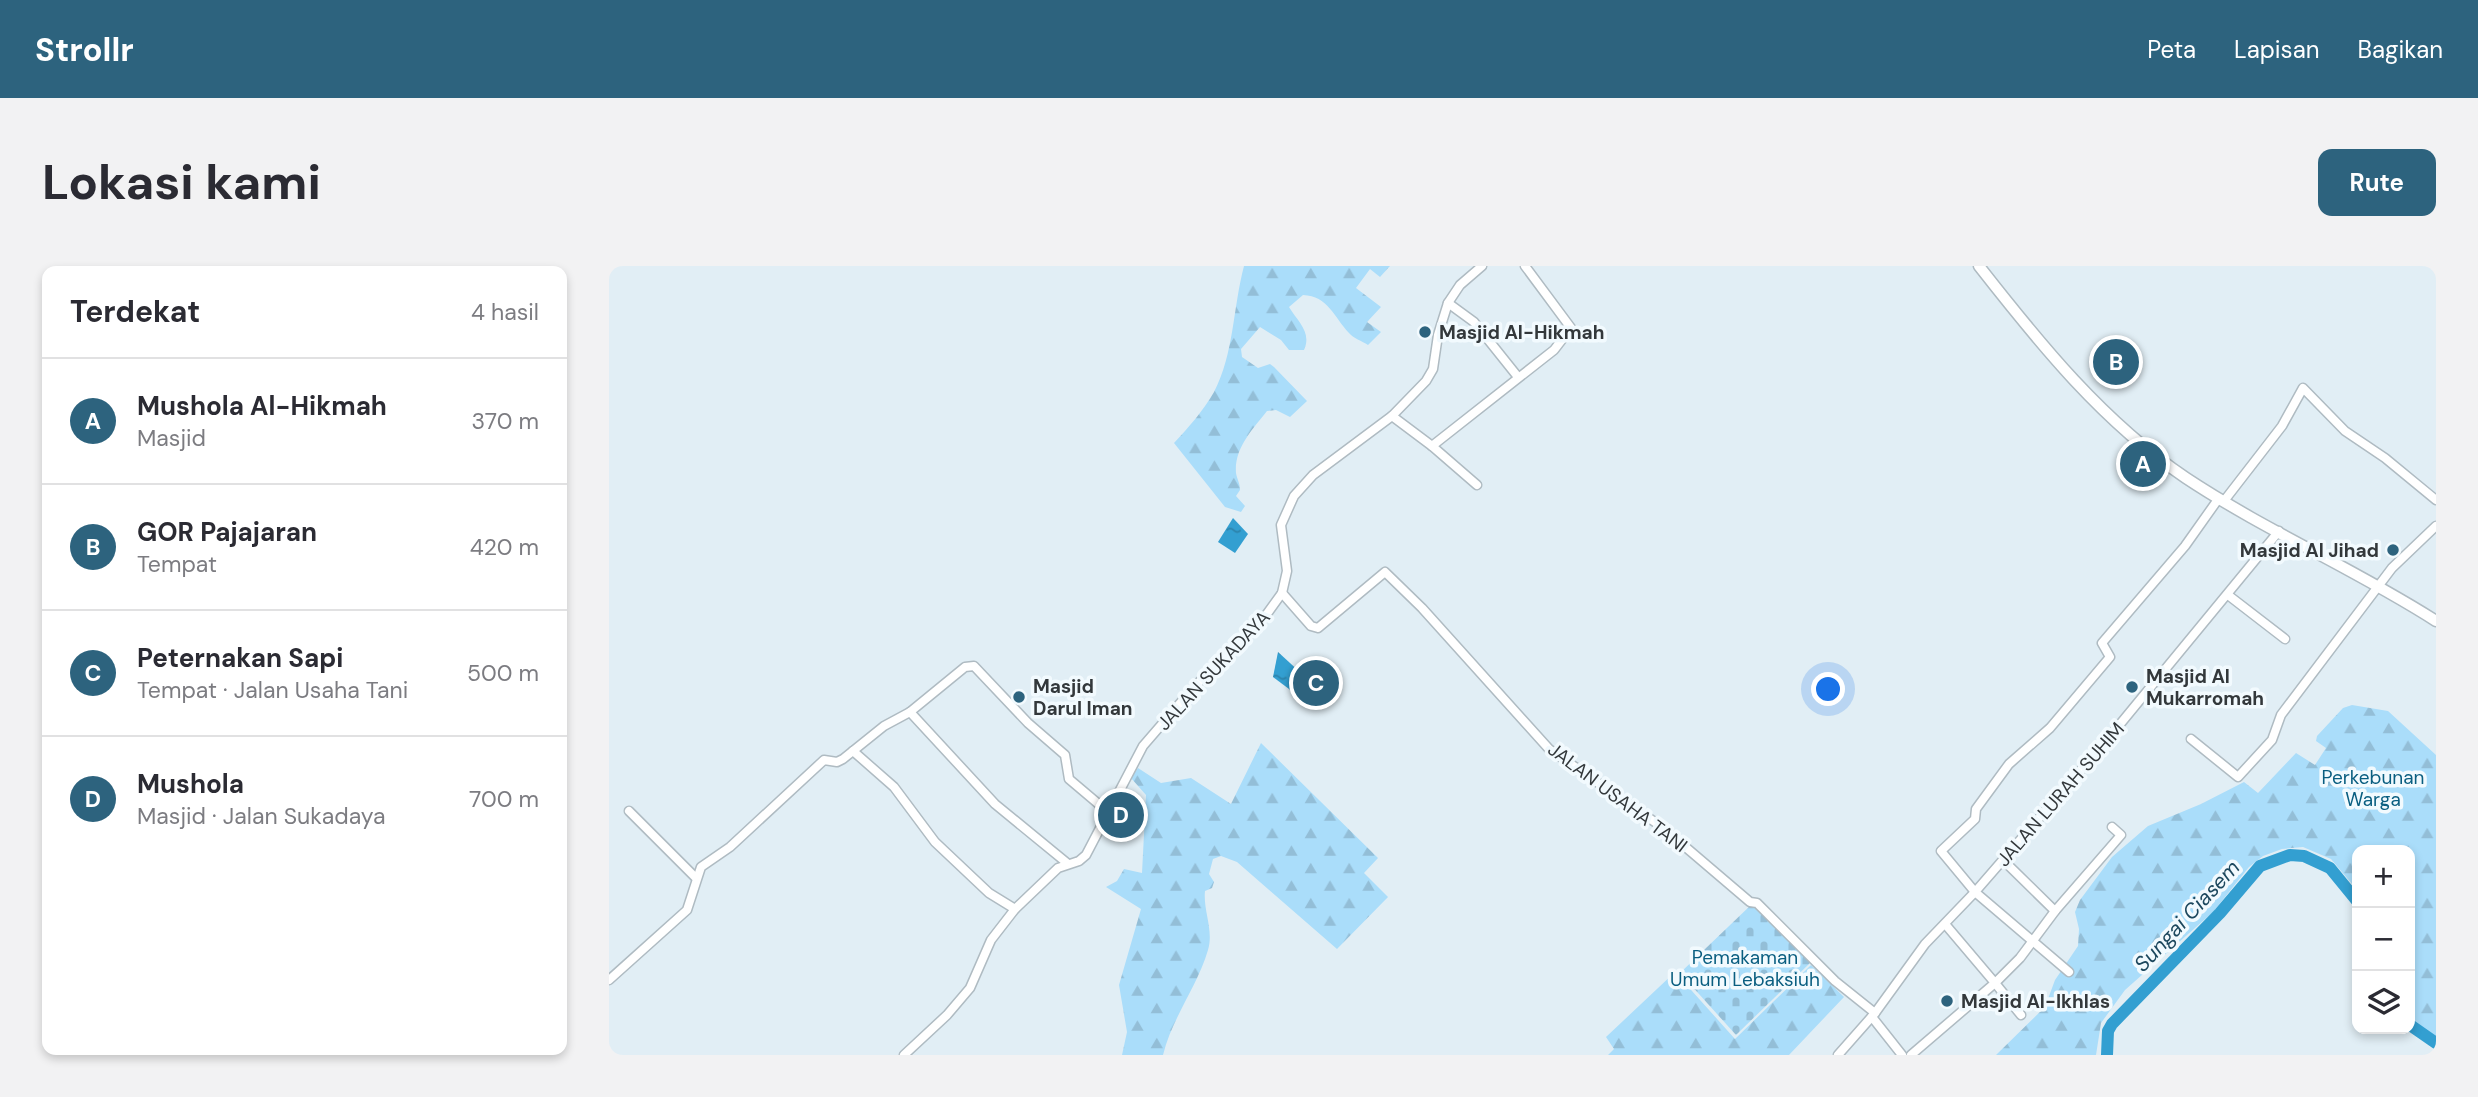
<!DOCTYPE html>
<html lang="id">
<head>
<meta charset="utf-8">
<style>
	body { margin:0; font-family:"DM Sans",sans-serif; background:#f2f2f3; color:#2b2b33 }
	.controls { position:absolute; right:21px; bottom:21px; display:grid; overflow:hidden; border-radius:14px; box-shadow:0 4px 10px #0003 }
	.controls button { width:63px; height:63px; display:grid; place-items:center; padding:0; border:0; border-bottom:2px solid #e1e1e2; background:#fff; color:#2b2b33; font:35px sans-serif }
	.you { position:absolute; left:1220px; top:424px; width:24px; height:24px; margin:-18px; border:5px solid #fff; border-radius:50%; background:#1a73e8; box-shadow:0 0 0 10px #1a73e833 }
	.badge { display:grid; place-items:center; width:46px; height:46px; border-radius:50%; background:#2d637e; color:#fff; font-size:23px; font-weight:700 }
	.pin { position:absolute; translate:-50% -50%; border:4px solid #fff; box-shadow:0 2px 7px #0006 }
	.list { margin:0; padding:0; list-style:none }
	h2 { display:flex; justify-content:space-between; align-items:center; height:91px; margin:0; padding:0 28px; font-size:30px }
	h2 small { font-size:23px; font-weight:400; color:#7c7c81 }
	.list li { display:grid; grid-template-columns:46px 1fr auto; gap:21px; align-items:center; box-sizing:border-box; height:126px; padding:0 28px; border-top:2px solid #e1e1e2 }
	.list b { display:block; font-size:26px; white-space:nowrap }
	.list p { margin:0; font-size:23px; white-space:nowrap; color:#7c7c81 }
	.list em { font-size:23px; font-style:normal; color:#7c7c81 }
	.icon { flex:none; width:38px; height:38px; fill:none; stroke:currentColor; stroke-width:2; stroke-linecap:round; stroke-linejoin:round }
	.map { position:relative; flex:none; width:1827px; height:789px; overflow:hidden; border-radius:14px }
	header { display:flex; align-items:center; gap:42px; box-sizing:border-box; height:98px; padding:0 35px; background:#2d637e; color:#fff }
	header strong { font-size:33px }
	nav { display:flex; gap:38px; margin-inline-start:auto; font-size:24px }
	.intro { display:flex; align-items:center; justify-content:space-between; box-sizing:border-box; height:168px; padding:0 42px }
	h1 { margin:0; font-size:49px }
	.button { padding:18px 32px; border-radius:14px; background:#2d637e; color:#fff; font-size:24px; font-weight:700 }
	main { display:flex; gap:42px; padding:0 42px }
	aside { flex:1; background:#fff; border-radius:14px; box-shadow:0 4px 10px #0003 }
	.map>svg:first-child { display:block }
	.forest { fill:url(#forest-firs) }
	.cemetery { fill:url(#cemetery-stones) }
	.water { fill:url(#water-ripples) }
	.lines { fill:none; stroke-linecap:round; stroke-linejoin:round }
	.river { stroke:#339fd1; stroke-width:12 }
	.minor-casing { stroke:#afbbc2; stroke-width:11 }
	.major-casing { stroke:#afbbc2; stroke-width:13 }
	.minor { stroke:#fff; stroke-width:8 }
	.major { stroke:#fff; stroke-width:10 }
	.poi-dot { fill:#2d637e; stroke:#f2fafe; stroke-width:2.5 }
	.labels { text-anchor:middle; stroke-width:7; stroke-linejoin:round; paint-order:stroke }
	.poi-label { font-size:19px; font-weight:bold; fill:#33383b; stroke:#f2fafe; text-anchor:start }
	.street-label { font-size:19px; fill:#33383b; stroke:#f2fafe }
	.park-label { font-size:19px; fill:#0a5e80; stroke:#f2fafe }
	.water-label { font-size:21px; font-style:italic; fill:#1d485e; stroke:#f2fafe }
</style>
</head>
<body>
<header>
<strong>Strollr</strong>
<nav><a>Peta</a><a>Lapisan</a><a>Bagikan</a></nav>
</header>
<div class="intro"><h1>Lokasi kami</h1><a class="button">Rute</a></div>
<main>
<aside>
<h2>Terdekat<small>4 hasil</small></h2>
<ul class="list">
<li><span class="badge">A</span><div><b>Mushola Al-Hikmah</b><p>Masjid</p></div><em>370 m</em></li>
<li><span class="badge">B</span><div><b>GOR Pajajaran</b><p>Tempat</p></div><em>420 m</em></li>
<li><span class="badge">C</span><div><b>Peternakan Sapi</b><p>Tempat · Jalan Usaha Tani</p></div><em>500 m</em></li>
<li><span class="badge">D</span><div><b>Mushola</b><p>Masjid · Jalan Sukadaya</p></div><em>700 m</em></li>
</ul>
</aside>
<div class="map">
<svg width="1827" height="789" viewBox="0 0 1827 789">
	<defs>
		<pattern id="forest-firs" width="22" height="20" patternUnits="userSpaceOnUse" patternTransform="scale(1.75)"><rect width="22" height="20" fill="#aaddfa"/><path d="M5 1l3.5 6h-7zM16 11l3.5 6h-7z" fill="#93bed7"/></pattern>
		<pattern id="cemetery-stones" width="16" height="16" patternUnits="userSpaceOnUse" patternTransform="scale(1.75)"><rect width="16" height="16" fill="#aaddfa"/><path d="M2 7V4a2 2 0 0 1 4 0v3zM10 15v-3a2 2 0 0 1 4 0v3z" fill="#93bed7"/></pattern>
		<pattern id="water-ripples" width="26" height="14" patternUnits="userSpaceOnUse" patternTransform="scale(1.75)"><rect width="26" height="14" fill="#339fd1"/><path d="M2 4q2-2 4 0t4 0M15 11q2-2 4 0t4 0" fill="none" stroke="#2c83ab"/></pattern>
	</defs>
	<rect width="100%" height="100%" fill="#e1eef5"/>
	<g class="forest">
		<path d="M635,0h146l-10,11 -10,-8 -14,19 25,19 -14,15 14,10 -13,13c-6,-4 -15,-7 -19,-12 -15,-16 -21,-37 -46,-38l-14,12c9,15 23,25 15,43h-15l-8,-10 -21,-13 -19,22 1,8 16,11 12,-4 4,3 33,34 -17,16 -14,-7 -9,1c-14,18 -33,37 -31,62 1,6 4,10 4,17l-4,6 9,10 -4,6 -16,-5 -51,-64c15,-16 29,-32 40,-51 20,-38 19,-85 30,-126z"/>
		<path d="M1743,439l36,6 48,44v282l-20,-14 -6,-12v-161h-53v40l-26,-31 -28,-12 -21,2 -19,7 -14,11 -36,45 -88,78 -24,33 -5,32h-100l49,-48 10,-27 23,-34 1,-17 -4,-17 5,-12 32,-43 36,-31 53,-22 43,-22 14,11 38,-40 19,12 11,-17 -10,-7 1,-5 26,-28z"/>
		<path d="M652,477l117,115 -14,15 24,24 -51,52 -100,-87 -16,-6 -8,3 -4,15 5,8 -2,6 -7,3c-2,20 9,39 3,59 -11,37 -36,68 -45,105h-41l5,-23 -8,-47 22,-76 -35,-22 11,-6 7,-12 18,4 4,-78 -15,-17 7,-10 23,15 30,-5 40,26z"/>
		<path d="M1202,699l33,32 -55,58h-181l6,-6 -8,-12 69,-65 60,67z"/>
	</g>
	<path class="cemetery" d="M1143,638l58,59 -74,72 -56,-62z"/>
	<g class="water">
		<path d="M624,252l15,16 -13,19 -17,-11z"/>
		<path d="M669,386l24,22 -5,21 -24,-18z"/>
	</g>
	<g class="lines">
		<g class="river">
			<path d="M1801,759l26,18"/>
			<path d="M1498,789l1,-24 4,-7 108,-111 40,-47 30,-11 14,1 26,12 27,33"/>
		</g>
		<g class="minor-casing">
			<g id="minor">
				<path d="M839,37l26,19 44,55"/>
				<path d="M783,150l40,30"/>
				<path d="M868,219l-45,-39 122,-96 17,-22 -46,-62"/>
				<path d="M1615,235l58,-75 21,-38 42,43 40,27 51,42"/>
				<path d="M673,327l29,33 7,2 67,-56 37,36 127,141 113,78 88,75 7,1 78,78 40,32"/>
				<path d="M1619,329l57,44"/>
				<path d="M1582,473l47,38 34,-37 9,-25 111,-147 44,-42"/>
				<path d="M244,485l41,36 41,55 54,51 26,16"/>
				<path d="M20,545l66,66"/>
				<path d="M1394,594l52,51"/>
				<path d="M458,597l-72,-59 -85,-92 55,-45 9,-1 54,57 37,32 4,24 39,33"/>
				<path d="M1460,706l-94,-80 -34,-41 34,-32 1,-10 33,-45 41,-36 60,-71 -8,-14 83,-97 34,-48"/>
				<path d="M0,714l78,-70 14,-43 29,-20 94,-87 13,2 6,-3 41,-33 26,-14"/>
				<path d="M1412,749l-26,-32 25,-25 35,-47 66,-76 -9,-8"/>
				<path d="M1263,751l30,38"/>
				<path d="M295,789l43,-40 23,-27 21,-48 24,-31 43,-41 21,-7 7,-6 57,-109 51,-59 67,-65 21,-29 5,-22 -6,-46 13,-29 19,-21 79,-59 34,-35 7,-12 5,-34 10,-32 12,-18 22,-19"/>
				<path d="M1229,789l37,-42 50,-69 50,-52 132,-152 172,-209"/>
				<path d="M1302,789l84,-72 -50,-59"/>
			</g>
		</g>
		<g class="major-casing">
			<path id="major" d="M1370,0c61,78 124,156 207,212 80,53 169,91 250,143"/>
		</g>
		<use href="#minor" class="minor"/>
		<use href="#major" class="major"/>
	</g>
	<g class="poi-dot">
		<circle cx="816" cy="66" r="7"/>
		<circle cx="1784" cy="284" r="7"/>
		<circle cx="1523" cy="421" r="7"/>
		<circle cx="410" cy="431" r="7"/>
		<circle cx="1338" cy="735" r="7"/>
	</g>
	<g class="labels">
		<g class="poi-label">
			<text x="830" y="73">Masjid Al-Hikmah</text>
			<text x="1770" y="291" text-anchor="end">Masjid Al Jihad</text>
			<text x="1537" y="417">Masjid Al<tspan x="1537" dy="22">Mukarromah</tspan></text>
			<text x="424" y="427">Masjid<tspan x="424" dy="22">Darul Iman</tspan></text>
			<text x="1352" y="742">Masjid Al-Ikhlas</text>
		</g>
		<g class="street-label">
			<text transform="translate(604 404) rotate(-47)" y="7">JALAN SUKADAYA</text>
			<text transform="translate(1451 528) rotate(-49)" y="7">JALAN LURAH SUHIM</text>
			<text transform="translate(1009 531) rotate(37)" y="7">JALAN USAHA TANI</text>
		</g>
		<g class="park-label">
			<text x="1764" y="518">Perkebunan<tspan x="1764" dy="22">Warga</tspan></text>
			<text x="1136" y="698">Pemakaman<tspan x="1136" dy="22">Umum Lebaksiuh</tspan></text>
		</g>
		<g class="water-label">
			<text transform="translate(1578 650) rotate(-47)" y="7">Sungai Ciasem</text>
		</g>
	</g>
</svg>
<div class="controls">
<button>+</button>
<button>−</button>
<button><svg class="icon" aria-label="layers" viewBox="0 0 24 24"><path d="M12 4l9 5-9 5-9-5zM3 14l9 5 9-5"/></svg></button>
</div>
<div class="you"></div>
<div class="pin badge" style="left:1534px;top:198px">A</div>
<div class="pin badge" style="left:1507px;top:96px">B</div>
<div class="pin badge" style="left:707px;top:417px">C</div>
<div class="pin badge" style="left:512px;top:549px">D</div>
</div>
</main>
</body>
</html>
